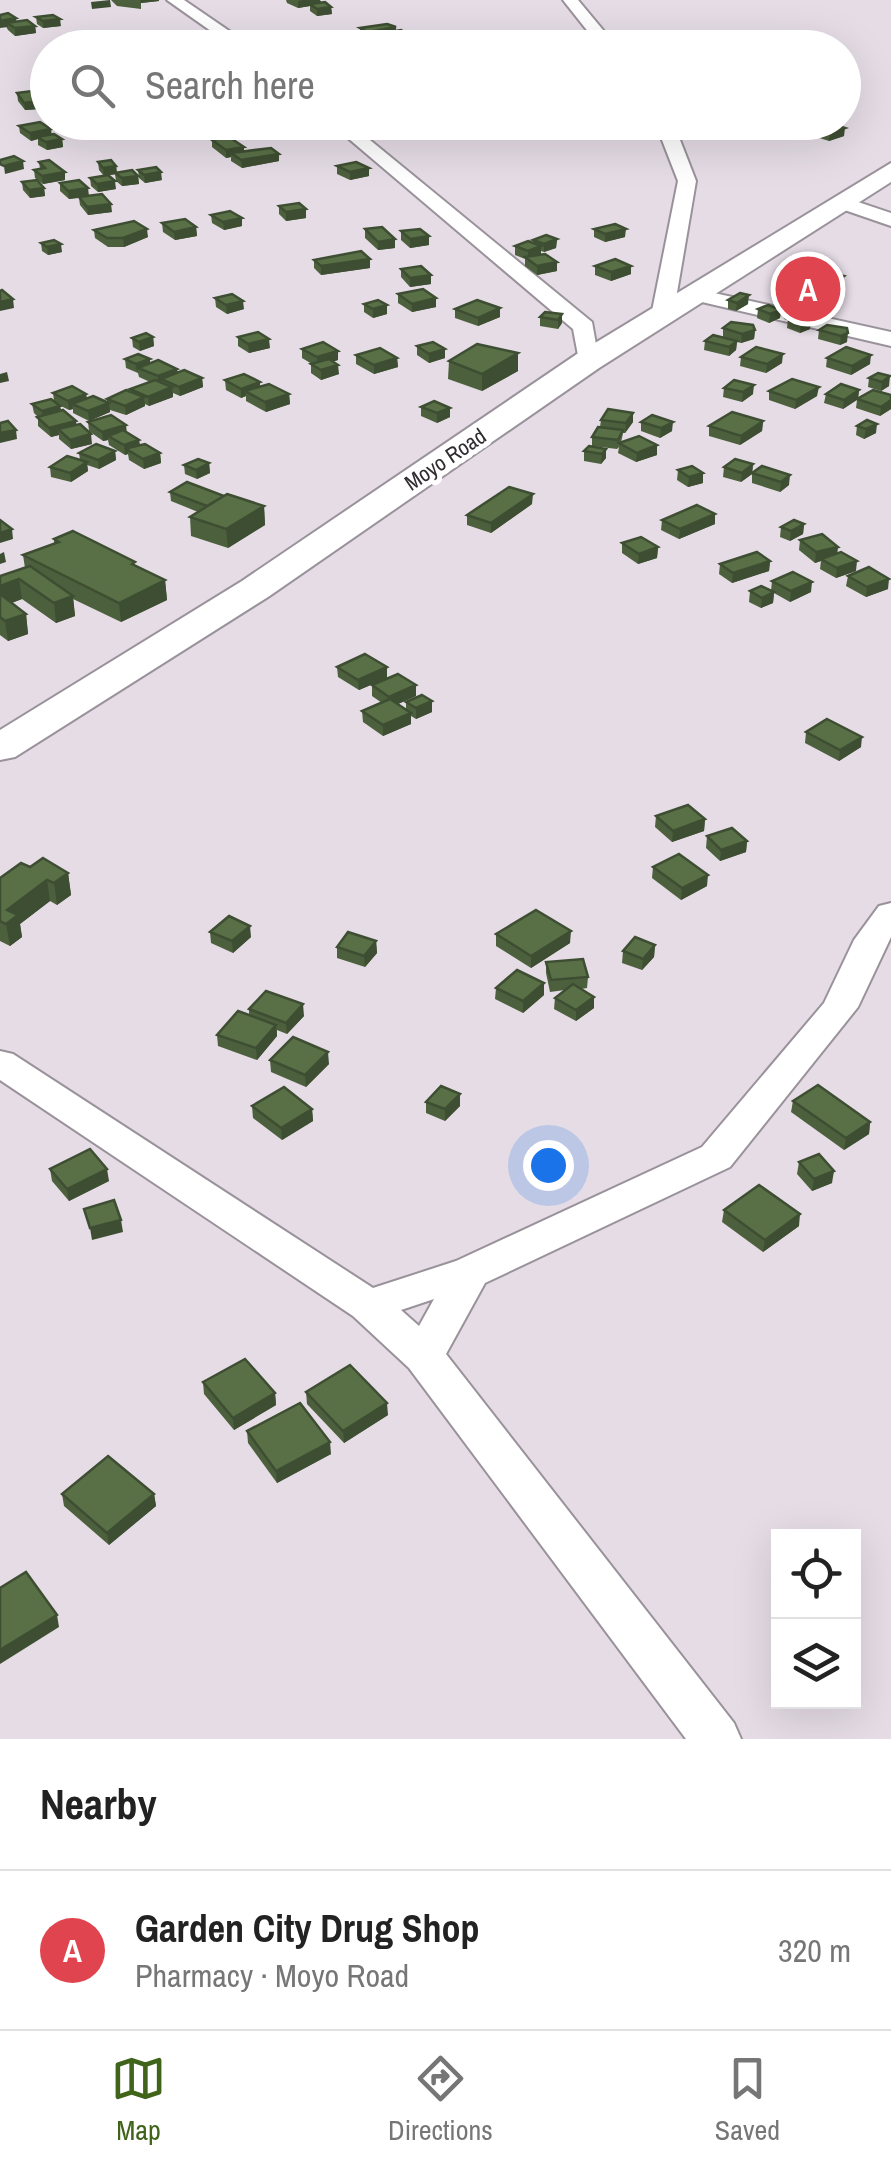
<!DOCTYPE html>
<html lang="en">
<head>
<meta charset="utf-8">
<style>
	body { margin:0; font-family:"Archivo Narrow",sans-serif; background:#f2f2f2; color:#222 }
	.controls { position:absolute; right:30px; bottom:30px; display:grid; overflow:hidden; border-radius:0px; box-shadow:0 10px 40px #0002 }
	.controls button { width:90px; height:90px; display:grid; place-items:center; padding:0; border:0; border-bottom:2px solid #e0e0e0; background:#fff; color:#222; font:50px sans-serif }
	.you { position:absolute; left:548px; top:1165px; width:35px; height:35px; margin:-25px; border:8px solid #fff; border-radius:50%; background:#1a73e8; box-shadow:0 0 0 15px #1a73e833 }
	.badge { display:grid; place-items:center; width:65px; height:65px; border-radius:50%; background:#41641b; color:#fff; font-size:32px; font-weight:700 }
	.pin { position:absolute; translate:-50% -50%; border:5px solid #fff; box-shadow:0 2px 10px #0006 }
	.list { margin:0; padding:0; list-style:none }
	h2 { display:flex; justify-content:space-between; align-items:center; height:130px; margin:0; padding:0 40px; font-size:42px }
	h2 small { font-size:32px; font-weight:400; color:#767676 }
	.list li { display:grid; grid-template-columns:65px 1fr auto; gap:30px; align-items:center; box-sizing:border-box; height:160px; padding:0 40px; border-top:2px solid #e0e0e0 }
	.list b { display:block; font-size:38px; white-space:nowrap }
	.list p { margin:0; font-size:32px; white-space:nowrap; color:#767676 }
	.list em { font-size:32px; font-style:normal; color:#767676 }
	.icon { flex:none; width:55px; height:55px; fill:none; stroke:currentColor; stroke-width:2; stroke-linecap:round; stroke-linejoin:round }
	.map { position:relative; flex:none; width:891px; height:1739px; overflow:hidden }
	.search { position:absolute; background:#fff; box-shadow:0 10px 40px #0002; left:30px; right:30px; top:30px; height:110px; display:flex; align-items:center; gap:25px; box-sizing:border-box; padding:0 35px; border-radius:55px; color:#767676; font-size:38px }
	.sheet { height:290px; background:#fff }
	nav { display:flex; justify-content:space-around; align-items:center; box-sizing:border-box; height:140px; border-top:2px solid #e0e0e0; background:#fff; font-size:28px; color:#767676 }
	nav a { display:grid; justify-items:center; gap:5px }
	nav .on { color:#41641b }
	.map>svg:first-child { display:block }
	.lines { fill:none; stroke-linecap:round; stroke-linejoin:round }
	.street-casing { stroke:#9a929b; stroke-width:4 }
	.secondary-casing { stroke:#9a929b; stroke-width:4 }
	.street { fill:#fff; fill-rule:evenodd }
	.secondary { fill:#fff; fill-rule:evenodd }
	.wall { fill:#4d603d }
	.shaded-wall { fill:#3e4e32 }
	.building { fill:#597047; stroke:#3e4e32; stroke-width:2.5 }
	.labels { text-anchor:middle; stroke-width:10; stroke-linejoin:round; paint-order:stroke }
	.far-street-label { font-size:22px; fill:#302c30; stroke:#fff }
</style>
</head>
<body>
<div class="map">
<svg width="891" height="1739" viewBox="0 0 891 1739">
	<rect width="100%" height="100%" fill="#e5dce6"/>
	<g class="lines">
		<g class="street-casing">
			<g id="street">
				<path d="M167,0h17l70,48h-19z"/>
				<path d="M563,0h15l40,48h-17z"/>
				<path d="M329,122h19l244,200 7,39 -3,5h-16l-7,-37z"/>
				<path d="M655,122h18l23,59 -23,135 -11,6 -11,-6 27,-135z"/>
				<path d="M840,196l51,17v13l-58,-20 -3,-4z"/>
				<path d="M696,289l195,43v14l-202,-47 -3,-4z"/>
				<path d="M891,903v34l-33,70 -128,160 -245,116 -39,71 288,369 7,16h-55l-277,-371 -56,-52 -353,-236v-29l13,3 360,234 83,-27 246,-114 122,-144 30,-63 25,-34zM434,1299l-15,27 -18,-16z"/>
			</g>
		</g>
		<g class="secondary-casing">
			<path id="secondary" d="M891,163v19l-292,186 -331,229 -253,160 -15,3v-30l242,-149 335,-227z"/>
		</g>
		<use href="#street" class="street"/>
		<use href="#secondary" class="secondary"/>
	</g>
	<g class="wall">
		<path d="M111,0h48v1l-18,2v6l-24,-3z"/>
		<path d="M286,0h34l1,2 10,5 1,7 -15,2 -7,-5v-5l-12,2 -11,-5z"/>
		<path d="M0,15l16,3v3l19,5 1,7 -21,3 -7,-6z"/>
		<path d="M36,17l25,9 -18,2 -6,-4z"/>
		<path d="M396,27v4l15,5v7l-30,4 -10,-5v-3h-3l-8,-4v-7z"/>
		<path d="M204,36l25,3v8l-19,1 -5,-5v5l-23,-1v-7l22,2z"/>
		<path d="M17,93l23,16 -15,1 -7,-9z"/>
		<path d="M164,122h27l1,8 -20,4 -8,-6z"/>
		<path d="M199,125h18l3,2 1,8 -13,2 -9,-5z"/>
		<path d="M19,126l32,8 11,5 1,8 -16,3 -9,-5v-6l-7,2 -11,-8z"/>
		<path d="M810,127l34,9 -15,5 -19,-6z"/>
		<path d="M212,140l32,11 35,3v7l-37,7 -11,-7v-4l-5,1 -14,-11z"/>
		<path d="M39,162l26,18 -22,4 -8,-6 -1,-8 6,-1z"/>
		<path d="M98,162l18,4 1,7 21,3 1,8 -17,2 -6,-5 -1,-7 -11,2 -5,-6z"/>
		<path d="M337,166l32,2v8l-19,4 -13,-6z"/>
		<path d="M138,170l24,10 -17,3 -6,-5z"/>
		<path d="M90,178l26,11 -18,3 -7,-6z"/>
		<path d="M22,182l22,6 1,8 -15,2 -7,-8z"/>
		<path d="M60,183l29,13 23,16 -24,3 -8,-10 -1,-7 -10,1 -9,-8z"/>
		<path d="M279,206l27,3v9l-20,3 -7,-7z"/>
		<path d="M211,215l31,11 -18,4 -12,-7z"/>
		<path d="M162,223l34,4 1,9 -22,4 -12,-8z"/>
		<path d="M365,229l30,10v9l-17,2 -13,-12z"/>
		<path d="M594,229l31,8 -20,5 -11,-5z"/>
		<path d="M94,230l54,7 -24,10h-16l-13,-9z"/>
		<path d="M401,231l28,14 -19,3 -9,-8z"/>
		<path d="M557,239l-1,9 -12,4 -3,-1v3l16,8v9l-20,4 -12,-9v-7l-10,-4v-9l18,-3v-3z"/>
		<path d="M41,243l21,9 -14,3 -6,-4z"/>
		<path d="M314,260l56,8 -49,7 -7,-7z"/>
		<path d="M595,266h36v8l-20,7 -16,-6z"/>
		<path d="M401,269l30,15 -21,3 -9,-10z"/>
		<path d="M843,284l-27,19 -29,-8 1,-9z"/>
		<path d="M398,294l38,4v9l-24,5 -14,-9z"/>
		<path d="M215,298l29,11 -17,5 -11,-7z"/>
		<path d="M728,300l20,4 -12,7 -8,-2z"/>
		<path d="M364,304l23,1v9l-14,4 -9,-6z"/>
		<path d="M500,308v9l-22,9 -23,-8v-9z"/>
		<path d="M758,309l23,1 -1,8 -11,5 -12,-5z"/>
		<path d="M562,314v9l-4,6 -18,-3v-9z"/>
		<path d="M802,316l8,13 -10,4 -13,-5 1,-9z"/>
		<path d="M723,328l32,2 -1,9 -13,4 -4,-1 -1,8 -7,6 -25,-6 1,-9 18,-4z"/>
		<path d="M847,328v14l-7,3 -22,-6 1,-9z"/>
		<path d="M153,337l1,9 -14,5 -7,-4 -1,-9z"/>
		<path d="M238,337l32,11 -21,5 -11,-7z"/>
		<path d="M417,346l28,12 -16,5 -12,-8z"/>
		<path d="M302,349l36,11 -6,2 7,12 -18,6 -10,-7v-9h1l-10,-6z"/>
		<path d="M356,355l41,3 1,9 -24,7 -18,-10z"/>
		<path d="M741,357l41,6 -16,10 -26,-7z"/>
		<path d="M827,358l43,6 -19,11 -25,-8z"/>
		<path d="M125,359l25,4 52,15 1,9 -23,9 -7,-3v4l-24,9 -4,-2v2l-19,9 -16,-5v2l-21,9 -16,-8v-4l-4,1 -12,-6 3,2 1,4 16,15 15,19 -21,5 -12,-10v-4l-8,2 -13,-11v-9l-4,-4 -2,-9 22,-3 -1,-8 33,1 1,4 20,4v-3l24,-7 -1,-3 20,-7 -11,-5 -1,-4 -12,-5z"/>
		<path d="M449,361l69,10 -36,20 -34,-12z"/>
		<path d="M878,373l11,13 -8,5 -13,-4 1,-9z"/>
		<path d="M225,380l35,2v5l29,7 1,10 -24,8 -20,-11v-5l-5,2 -15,-8z"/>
		<path d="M724,388l29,6 -11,8 -19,-5z"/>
		<path d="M859,390l-1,8 33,-3v14l-11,7 -24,-8 1,-8 -14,9 -19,-6 2,-9z"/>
		<path d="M769,391l48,5 -22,13 -26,-9z"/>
		<path d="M421,407l29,10 -13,6 -16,-7z"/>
		<path d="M633,413v9l-8,11h-2l-2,10 36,12 -21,7 -18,-9 1,-6 -2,2 -25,-3v-9l8,-10 1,-7z"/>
		<path d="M763,421l-1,10 -22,14 -31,-9v-10z"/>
		<path d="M88,422l39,11 12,7 1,5 20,8 1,10 -17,6 -15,-9 -1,-6 -3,1 -16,-10 -1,-5 -5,1 -14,-10z"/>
		<path d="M641,422l31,9 -12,7 -19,-7z"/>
		<path d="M857,426l19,7 -12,6 -8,-4z"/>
		<path d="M606,449v9l-5,6 -17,-3v-10z"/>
		<path d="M115,451l1,9 -17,9 -12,-4 1,6 -17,11 -20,-5 -1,-10 30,-7 -1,-7z"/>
		<path d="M209,463l1,10 -13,6 -12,-5 -1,-9z"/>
		<path d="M753,464l-1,10 -11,8 -18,-5 1,-10z"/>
		<path d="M678,470l25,3v10l-15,4 -11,-7z"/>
		<path d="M752,473l37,12 -9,7 -28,-9z"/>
		<path d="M170,492l54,4 40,10 1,19 -37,23 -37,-12 -1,-19 8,-5 -27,-11z"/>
		<path d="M532,504l-41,29 -24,-8v-10z"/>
		<path d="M662,520l53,4 -36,15 -18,-9z"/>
		<path d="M804,524l-1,10 -13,7 -10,-4 1,-10z"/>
		<path d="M54,539l81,27 30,14 2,20 -46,22 -48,-23 2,17 -19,7 -34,-24 -10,4 14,11 2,20 -20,7 -8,-6v-59l25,-8 -2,-13 31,-12z"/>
		<path d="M800,540l37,13 19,18 -20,7 -16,-9 1,-8 -6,2 -16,-13z"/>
		<path d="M622,543l36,4 -1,11 -19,6 -16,-11z"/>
		<path d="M770,561l-1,10 -37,12 -13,-9 1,-10z"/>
		<path d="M848,576l40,13 -22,8 -20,-11z"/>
		<path d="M772,581l39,11 -21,10 -16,-9 -1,10 -12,5 -12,-6 1,-11h21z"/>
		<path d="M337,667h50v11l-28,12 -21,-13z"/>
		<path d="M372,685l44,11 -18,8 8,6v-8l26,-1v11l-16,7 -5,-3v8l-28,12 -20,-14 -1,-11 20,-8 -10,-7z"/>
		<path d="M806,732l55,15 -22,14 -34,-18z"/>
		<path d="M656,816l49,3 -1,12 -32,11 -17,-15z"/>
		<path d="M707,836l40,5 -1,11 -26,9 -14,-13z"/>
		<path d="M30,867l38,6 3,22 -14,10 -7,-4 -30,23 2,13 -12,9 -10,-5v-63z"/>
		<path d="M653,867l54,19 -26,14 -29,-22z"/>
		<path d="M210,932l41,5 -18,16 -22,-10z"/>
		<path d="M496,934l74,9 -39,25 -35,-22z"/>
		<path d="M376,941l1,12 -12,14 -28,-9v-11z"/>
		<path d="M655,945l-1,12 -12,13 -20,-7 1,-12z"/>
		<path d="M546,962l42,15 -1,11 -6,1 13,8v11l-18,13 -22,-12 1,-11 10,-8 -15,2 -4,-19z"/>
		<path d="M544,983v12l-21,18 -28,-14 1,-11z"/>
		<path d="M249,1009l55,7 -17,18 -10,-4v6l-20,24 -39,-14 -1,-11 32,-20z"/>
		<path d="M270,1060l59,4 -23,23 -35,-15z"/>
		<path d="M460,1094v12l-15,15 -19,-8v-11z"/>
		<path d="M793,1101l77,21 -1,12 -25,16 -53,-38z"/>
		<path d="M252,1106l60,3 1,12 -31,19 -29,-22z"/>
		<path d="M799,1162l33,21 -20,8 -15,-17z"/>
		<path d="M50,1169l59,12 -40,20 -17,-20z"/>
		<path d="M724,1210l75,16 -36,26 -41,-30z"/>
		<path d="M203,1382l72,11 1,12 -42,25 -30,-36z"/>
		<path d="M306,1392l82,23 -44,28 -37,-39z"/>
		<path d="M247,1431l84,23 -54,29 -29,-40z"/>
		<path d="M62,1494h92l2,12 -47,39 -45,-39z"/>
	</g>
	<g class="shaded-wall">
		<path d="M110,0l1,7 -19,2 -1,-7z"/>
		<path d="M140,0h19v1l-18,2z"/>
		<path d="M303,0h17l1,4h-11v2l-12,2v-7z"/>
		<path d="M331,7l1,7 -15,2v-7z"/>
		<path d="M16,18l1,7 -10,-2 1,4 -8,1v-7z"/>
		<path d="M60,19l1,7 -18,2v-7z"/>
		<path d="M35,26l1,7 -21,3v-8z"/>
		<path d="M396,27v7l-26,1 1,4h-3v-7z"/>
		<path d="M411,36v7l-30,4 -1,-7z"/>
		<path d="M229,39v8l-17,1 -1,-6z"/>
		<path d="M204,43l1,5h-16v-3z"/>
		<path d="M39,101l1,8 -15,1 -1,-7z"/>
		<path d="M191,123l1,7 -20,4 -1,-8z"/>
		<path d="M220,127l1,8 -13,2v-7z"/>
		<path d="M845,128l-1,8 -15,5 1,-8z"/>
		<path d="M51,129l1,8h-15l1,2 -7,2 -1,-8z"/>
		<path d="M62,139l1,8 -16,3 -1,-8z"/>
		<path d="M244,147v8l-13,-2v4l-5,1v-8z"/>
		<path d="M279,154v7l-37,7 -1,-8z"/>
		<path d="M23,161l1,8 -19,5 -1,-8z"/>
		<path d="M116,166l1,8 -13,2 -1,-8z"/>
		<path d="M369,168v8l-19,4v-8z"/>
		<path d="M65,172v8l-22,4 -1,-8z"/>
		<path d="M161,172l1,8 -17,3 -1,-8z"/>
		<path d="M138,176l1,8 -17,2v-8z"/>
		<path d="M115,181l1,8 -18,3 -1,-8z"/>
		<path d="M44,188l1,8 -15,2 -1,-8z"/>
		<path d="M88,188l1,8 -20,3 -1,-8z"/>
		<path d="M111,204l1,8 -24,3 -1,-8z"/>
		<path d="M306,209v9l-20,3v-9z"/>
		<path d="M242,218v8l-18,4 -1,-8z"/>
		<path d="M196,227l1,9 -22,4 -1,-8z"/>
		<path d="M147,229l1,8 -24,10 -1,-9z"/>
		<path d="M626,229l-1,8 -20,5v-8z"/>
		<path d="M429,236v9l-19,3v-9z"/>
		<path d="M395,239v9l-17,2v-8z"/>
		<path d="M557,239l-1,9 -12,4v-8z"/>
		<path d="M61,244l1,8 -14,3 -1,-8z"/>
		<path d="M541,246v8l-13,5v-8z"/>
		<path d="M370,259v9l-49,7v-9z"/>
		<path d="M557,262v9l-20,4v-9z"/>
		<path d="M631,266v8l-20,7v-9z"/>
		<path d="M431,275v9l-21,3v-9z"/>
		<path d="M844,276l-1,8 -27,19 1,-9z"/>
		<path d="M749,295l-1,9 -12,7 1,-8z"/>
		<path d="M436,298v9l-24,5v-8z"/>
		<path d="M13,299l1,9 -14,3v-9z"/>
		<path d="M243,301l1,8 -17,5 -1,-9z"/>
		<path d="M387,305v9l-14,4v-9z"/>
		<path d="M500,308v9l-22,9v-8z"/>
		<path d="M781,310l-1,8 -11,5 1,-9z"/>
		<path d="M562,314v9l-4,6v-9z"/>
		<path d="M811,320l-1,9 -10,4 1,-9z"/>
		<path d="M755,330l-1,9 -13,4 1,-9z"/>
		<path d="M848,333l-1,9 -7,3 1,-9z"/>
		<path d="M153,337l1,9 -14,5 -1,-9z"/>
		<path d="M269,339l1,9 -21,5 -1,-9z"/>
		<path d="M737,341l-1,9 -7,6v-9z"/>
		<path d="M445,349v9l-16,5v-9z"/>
		<path d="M338,351v9l-21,6v-9z"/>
		<path d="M518,353v18l-36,20v-17z"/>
		<path d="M783,354l-1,9 -16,10 1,-9z"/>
		<path d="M871,355l-1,9 -19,11 1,-9z"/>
		<path d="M397,358l1,9 -24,7v-9z"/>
		<path d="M150,359v9h-12l-1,5 -1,-9z"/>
		<path d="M338,365l1,9 -18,6v-10z"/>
		<path d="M177,369l1,9 -17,1v6l-3,1v-10z"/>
		<path d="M7,372l2,9 -9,2v-9z"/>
		<path d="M890,376l-1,10 -8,5 1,-9z"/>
		<path d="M202,378l1,9 -23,9 -1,-9z"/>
		<path d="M260,382v9h-15l1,5 -5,2v-9z"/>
		<path d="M754,385l-1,9 -11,8 1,-10z"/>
		<path d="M172,387l1,10 -24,9 -1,-9z"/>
		<path d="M819,387l-2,9 -22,13 1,-9z"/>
		<path d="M859,390l-1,9 -15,10 1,-9z"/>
		<path d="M86,394l1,10h-15l1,5 -4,1 -1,-9z"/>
		<path d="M289,394l1,10 -24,8 -1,-10z"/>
		<path d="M144,397l1,9 -19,9 -1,-9z"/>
		<path d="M891,400v9l-11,7 1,-9z"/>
		<path d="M109,403l1,9 -21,9 -1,-10z"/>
		<path d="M60,406l2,10 -19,5 -1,-10z"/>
		<path d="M450,408v9l-13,6v-10z"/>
		<path d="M633,413v9l-8,11 1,-10z"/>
		<path d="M76,421l1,9 -19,-1 1,6 -8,2 -2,-9z"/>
		<path d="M763,421l-1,10 -22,14 1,-9z"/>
		<path d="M673,422l-1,9 -12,7 1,-10z"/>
		<path d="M877,424l-1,9 -12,6 2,-10z"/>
		<path d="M126,425l1,9 -19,2v4l-5,1 -1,-9z"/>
		<path d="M16,430l1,9 -17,4v-10z"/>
		<path d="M91,434l1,10 -21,5 -1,-9z"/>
		<path d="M139,440l1,9 -12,1v4l-3,1 -1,-10z"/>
		<path d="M657,445v10l-21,7 1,-9z"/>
		<path d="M606,449v9l-5,6 1,-10z"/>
		<path d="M115,451l1,9 -17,9 -1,-9z"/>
		<path d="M160,453l1,10 -17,6 -1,-10z"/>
		<path d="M87,462l1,9 -17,11 -1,-9z"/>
		<path d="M209,463l1,10 -13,6 -1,-9z"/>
		<path d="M753,464l-1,10 -11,8 1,-9z"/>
		<path d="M703,473v10l-15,4 1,-10z"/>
		<path d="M790,475l-1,10 -9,7 1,-10z"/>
		<path d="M533,494l-1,10 -41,29v-10z"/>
		<path d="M264,506l1,19 -37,23 -2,-19z"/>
		<path d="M715,514v10l-36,15 1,-10z"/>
		<path d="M804,524l-1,10 -13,7 1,-10z"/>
		<path d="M12,529l1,10 -13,4v-10z"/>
		<path d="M658,547l-1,11 -19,6 1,-10z"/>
		<path d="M838,547l-1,10 -16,2v2l-6,2 1,-11z"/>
		<path d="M4,552l2,10 -6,2v-10z"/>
		<path d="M770,561l-1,10 -37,12 1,-10z"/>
		<path d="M857,561l-1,10 -20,7 1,-10z"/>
		<path d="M19,579l3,20 -22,8v-21z"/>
		<path d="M889,579l-1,10 -22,8 1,-10z"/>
		<path d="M165,580l2,20 -46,22 -2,-19z"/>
		<path d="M812,582l-1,10 -21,10 1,-11z"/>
		<path d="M774,592l-1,11 -12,5 1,-10z"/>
		<path d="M73,596l2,20 -19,7 -2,-20z"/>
		<path d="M26,614l2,20 -20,7 -3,-20z"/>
		<path d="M387,667v11l-28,12 -1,-10z"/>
		<path d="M416,685v11l-27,12v-11z"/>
		<path d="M432,701v11l-16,7v-11z"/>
		<path d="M411,713v11l-28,12v-11z"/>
		<path d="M862,737l-1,10 -22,14 1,-11z"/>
		<path d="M705,819l-1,12 -32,11 1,-11z"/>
		<path d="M747,841l-1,11 -26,9 1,-11z"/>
		<path d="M68,873l3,22 -14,10 -3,-22z"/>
		<path d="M708,875l-1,11 -26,14 1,-12z"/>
		<path d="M47,880l3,21 -30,23 2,13 -12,9 -4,-22 1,-14z"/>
		<path d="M250,926l1,11 -18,16 -1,-12z"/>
		<path d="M571,931l-1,12 -39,25v-12z"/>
		<path d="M376,941l1,12 -12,14 -1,-11z"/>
		<path d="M655,945l-1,12 -12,13 1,-11z"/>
		<path d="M544,983v12l-21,18v-12z"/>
		<path d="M594,997v11l-18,13v-11z"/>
		<path d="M303,1004l1,12 -17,18 -1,-11z"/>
		<path d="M276,1025l1,11 -20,24 -1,-12z"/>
		<path d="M328,1052l1,12 -23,23 -1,-12z"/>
		<path d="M460,1094v12l-15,15v-12z"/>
		<path d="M312,1109l1,12 -31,19 -1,-12z"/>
		<path d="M870,1122l-1,12 -25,16 2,-12z"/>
		<path d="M107,1169l2,12 -40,20 -2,-12z"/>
		<path d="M834,1171l-2,12 -20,8 2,-12z"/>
		<path d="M800,1214l-1,12 -36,26 2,-12z"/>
		<path d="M121,1220l2,12 -31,8 -2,-12z"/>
		<path d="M275,1393l1,12 -42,25 -1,-12z"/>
		<path d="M387,1403l1,12 -44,28 -1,-12z"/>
		<path d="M330,1442l1,12 -54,29 -1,-12z"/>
		<path d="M154,1494l2,12 -47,39 -2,-12z"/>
		<path d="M57,1615l2,12 -59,37v-14z"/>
	</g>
	<g class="building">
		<path d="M325,2l6,5 -14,2 -7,-5z"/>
		<path d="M8,13l8,5 -16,3v-6z"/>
		<path d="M53,15l7,4 -17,2 -7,-4z"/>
		<path d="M27,20l8,6 -20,2 -8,-5z"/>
		<path d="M387,24l9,3 -28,5 -8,-4z"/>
		<path d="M401,30l10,6 -31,4 -10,-5z"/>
		<path d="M221,34l8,5 -18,3 -7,-6z"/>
		<path d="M197,38l7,5 -15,2 -7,-5z"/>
		<path d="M162,44l4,4h-17l-2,-2z"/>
		<path d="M32,91l7,10 -15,2 -7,-10z"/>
		<path d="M40,122l11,7 -21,4 -11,-7z"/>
		<path d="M167,122h24v1l-20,3z"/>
		<path d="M209,122h4l7,5 -12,3 -9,-5z"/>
		<path d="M826,122l19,6 -15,5 -20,-6z"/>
		<path d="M54,134l8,5 -16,3 -9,-5z"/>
		<path d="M229,137l15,10 -18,3 -14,-10z"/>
		<path d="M271,148l8,6 -38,6 -10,-7z"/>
		<path d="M14,156l9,5 -19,5 -4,-2v-4z"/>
		<path d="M49,160l16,12 -23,4 -8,-6 11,-2 -6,-6z"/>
		<path d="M111,160l5,6 -13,2 -5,-6z"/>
		<path d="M356,162l13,6 -19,4 -13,-6z"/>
		<path d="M156,167l5,5 -17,3 -6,-5z"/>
		<path d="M132,170l6,6 -16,2 -7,-5z"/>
		<path d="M108,175l7,6 -18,3 -7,-6z"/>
		<path d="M37,180l7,8 -15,2 -7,-8z"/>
		<path d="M79,180l9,8 -20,3 -8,-8z"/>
		<path d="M102,194l9,10 -24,3 -8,-10z"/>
		<path d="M299,203l7,6 -20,3 -7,-6z"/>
		<path d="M230,211l12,7 -19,4 -12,-7z"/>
		<path d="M185,219l11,8 -22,5 -12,-9z"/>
		<path d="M134,221l13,8 -24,9h-16l-13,-8z"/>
		<path d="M615,224l11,5 -21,5 -11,-5z"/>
		<path d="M382,227l13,12 -17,3 -13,-13z"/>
		<path d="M420,229l9,7 -19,3 -9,-8z"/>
		<path d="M546,235l11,4 -13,5 -11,-4z"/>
		<path d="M54,240l7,4 -14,3 -6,-4z"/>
		<path d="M528,241l13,5 -13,5 -13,-5z"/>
		<path d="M361,251l9,8 -49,7 -7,-6z"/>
		<path d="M545,254l12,8 -20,4 -12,-9z"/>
		<path d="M615,259l16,7 -20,6 -16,-6z"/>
		<path d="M421,266l10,9 -21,3 -9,-9z"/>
		<path d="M815,269l29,7 -27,18 -29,-8z"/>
		<path d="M423,289l13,9 -24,6 -14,-10z"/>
		<path d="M2,290l11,9 -13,3v-11z"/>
		<path d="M740,293l9,2 -12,8 -9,-3z"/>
		<path d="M232,294l11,7 -17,4 -11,-7z"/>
		<path d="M378,300l9,5 -14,4 -9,-5z"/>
		<path d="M477,300l23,8 -22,10 -23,-9z"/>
		<path d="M768,305l13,5 -11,4 -12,-5z"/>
		<path d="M545,312l17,2 -4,6 -18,-3z"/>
		<path d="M802,316l9,4 -10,4 -13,-5z"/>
		<path d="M731,322l22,3 2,5 -13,4 -19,-6z"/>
		<path d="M827,325l20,3 1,5 -7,3 -22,-6z"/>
		<path d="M258,332l11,7 -21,5 -10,-7z"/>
		<path d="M146,333l7,4 -14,5 -7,-4z"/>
		<path d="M713,335l24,6 -8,6 -24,-6z"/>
		<path d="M323,342l15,9 -21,6 -15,-8z"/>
		<path d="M433,342l12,7 -16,5 -12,-8z"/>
		<path d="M477,344l41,9 -36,21 -33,-13z"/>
		<path d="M756,347l27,7 -16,10 -26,-7z"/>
		<path d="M846,347l25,8 -19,11 -25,-8z"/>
		<path d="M380,348l17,10 -23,7 -18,-10z"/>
		<path d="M138,354l12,5 -14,5 -11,-5z"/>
		<path d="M329,359l9,6 -17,5 -10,-6z"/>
		<path d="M158,360l19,9 -19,7 -20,-8z"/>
		<path d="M184,370l18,8 -23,9 -18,-8z"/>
		<path d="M878,373l12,3 -8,6 -13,-4z"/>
		<path d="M244,374l16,8 -19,7 -16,-9z"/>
		<path d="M792,379l27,8 -23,13 -27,-9z"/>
		<path d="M155,380l17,7 -24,10 -18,-8z"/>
		<path d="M734,380l20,5 -11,7 -19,-4z"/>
		<path d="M269,384l20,10 -24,8 -20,-11z"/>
		<path d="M841,384l18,6 -15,10 -18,-6z"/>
		<path d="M72,386l14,8 -18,7 -15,-8z"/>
		<path d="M126,390l18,7 -19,9 -18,-7z"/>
		<path d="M873,390l18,5v5l-10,7 -24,-8z"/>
		<path d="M93,396l16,7 -21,8 -16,-7z"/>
		<path d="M51,399l9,7 -18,5 -10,-7z"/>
		<path d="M434,401l16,7 -13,5 -16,-6z"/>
		<path d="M608,409l25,4 -7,10 -25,-3z"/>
		<path d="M63,410l13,11 -27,7 -12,-11z"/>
		<path d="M732,412l31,9 -22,15 -32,-10z"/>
		<path d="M111,415l15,10 -24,7 -14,-10z"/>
		<path d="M652,415l21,7 -12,6 -20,-6z"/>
		<path d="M867,420l10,4 -11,5 -9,-3z"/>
		<path d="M8,421l8,9 -16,3v-10z"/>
		<path d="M80,424l11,10 -21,6 -12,-11z"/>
		<path d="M598,427l25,3 -5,10 -26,-3z"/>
		<path d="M123,430l16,10 -15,5 -16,-9z"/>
		<path d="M639,436l18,9 -20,8 -18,-10z"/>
		<path d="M96,444l19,7 -17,9 -19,-7z"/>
		<path d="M145,444l15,9 -17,6 -15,-9v-2z"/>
		<path d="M589,446l17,3 -4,5 -18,-3z"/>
		<path d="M67,456l20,6 -17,11 -20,-6z"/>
		<path d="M198,459l11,4 -13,7 -12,-5z"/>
		<path d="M735,459l18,5 -11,9 -18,-6z"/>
		<path d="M692,466l11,7 -14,4 -11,-7z"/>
		<path d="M762,466l28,9 -9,7 -29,-9z"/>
		<path d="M187,482l37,14 -17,10 -37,-14z"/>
		<path d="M509,487l24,7 -42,29 -24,-8z"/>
		<path d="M227,494l37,12 -38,23 -36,-12z"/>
		<path d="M697,505l18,9 -35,15 -18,-9z"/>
		<path d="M0,520l12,9 -12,4z"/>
		<path d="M794,520l10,4 -13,7 -10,-4z"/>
		<path d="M73,531l62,31 -3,2 33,16 -46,23 -96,-48 36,-13 -5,-3z"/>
		<path d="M822,534l16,13 -22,5 -16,-12z"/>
		<path d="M641,537l17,10 -19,7 -17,-11z"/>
		<path d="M757,552l13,9 -37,12 -13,-9z"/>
		<path d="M841,552l16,9 -20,7 -16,-9z"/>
		<path d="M30,566l43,30 -19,7 -35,-24 -19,7v-10z"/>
		<path d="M869,567l20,12 -22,8 -19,-11z"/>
		<path d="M793,572l19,10 -21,9 -19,-10z"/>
		<path d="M761,586l13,6 -12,6 -12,-7z"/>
		<path d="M0,594l26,20 -21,7 -5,-4z"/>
		<path d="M365,654l22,13 -29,13 -21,-13z"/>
		<path d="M398,674l18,11 -27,12 -17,-12z"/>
		<path d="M422,695l10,6 -16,7 -10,-6z"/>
		<path d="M390,699l21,14 -28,12 -21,-14z"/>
		<path d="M827,719l35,18 -22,13 -34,-18z"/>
		<path d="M688,805l17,14 -32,12 -17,-15z"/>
		<path d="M732,828l15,13 -26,9 -14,-14z"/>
		<path d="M679,854l29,21 -26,13 -29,-21z"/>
		<path d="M43,858l25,15 -14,10 -7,-3 -40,30 11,5 -12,9 -6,-3v-43l21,-15 9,4z"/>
		<path d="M536,910l35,21 -40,25 -35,-22z"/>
		<path d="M229,916l21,10 -18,15 -22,-9z"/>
		<path d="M348,932l28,9 -12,15 -27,-9z"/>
		<path d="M635,937l20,8 -12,14 -20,-8z"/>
		<path d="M583,959l5,18 -37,3 -5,-18z"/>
		<path d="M517,970l27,13 -21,18 -27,-13z"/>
		<path d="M573,984l21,13 -18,13 -21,-12z"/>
		<path d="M266,991l37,13 -17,19 -37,-14z"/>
		<path d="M238,1011l38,14 -20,23 -39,-13z"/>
		<path d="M293,1037l35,15 -23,23 -35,-15z"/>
		<path d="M818,1085l52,37 -24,16 -53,-37z"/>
		<path d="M441,1086l19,8 -15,15 -19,-7z"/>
		<path d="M284,1087l28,22 -31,19 -29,-22z"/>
		<path d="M90,1149l17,20 -40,20 -17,-20z"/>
		<path d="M819,1154l15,17 -20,8 -15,-17z"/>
		<path d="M759,1185l41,29 -35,26 -41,-30z"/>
		<path d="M114,1200l7,20 -31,8 -6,-19z"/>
		<path d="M245,1359l30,34 -42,25 -30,-36z"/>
		<path d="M350,1365l37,38 -44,28 -37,-39z"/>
		<path d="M300,1403l30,39 -54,29 -29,-40z"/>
		<path d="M108,1456l46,38 -47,39 -45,-39z"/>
		<path d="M26,1572l31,43 -57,35v-62z"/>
	</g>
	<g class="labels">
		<g class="far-street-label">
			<text transform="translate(445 459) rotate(-34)" y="8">Moyo Road</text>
		</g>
	</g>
</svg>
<div class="controls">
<button><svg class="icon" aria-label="locate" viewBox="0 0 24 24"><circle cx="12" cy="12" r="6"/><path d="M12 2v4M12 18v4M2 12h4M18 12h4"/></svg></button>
<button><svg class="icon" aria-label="layers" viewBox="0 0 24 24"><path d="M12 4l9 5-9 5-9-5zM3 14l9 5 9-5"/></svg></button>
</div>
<div class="you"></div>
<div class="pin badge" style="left:808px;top:289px;background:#e0444e">A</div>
<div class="search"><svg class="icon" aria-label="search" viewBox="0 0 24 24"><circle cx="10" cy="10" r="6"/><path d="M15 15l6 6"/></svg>Search here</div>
</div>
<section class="sheet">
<h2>Nearby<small></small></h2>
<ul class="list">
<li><span class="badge" style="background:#e0444e">A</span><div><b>Garden City Drug Shop</b><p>Pharmacy · Moyo Road</p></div><em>320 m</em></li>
</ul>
</section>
<nav>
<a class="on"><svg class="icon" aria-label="map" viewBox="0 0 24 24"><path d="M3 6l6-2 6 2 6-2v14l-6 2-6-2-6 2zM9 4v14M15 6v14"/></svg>Map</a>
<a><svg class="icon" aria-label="directions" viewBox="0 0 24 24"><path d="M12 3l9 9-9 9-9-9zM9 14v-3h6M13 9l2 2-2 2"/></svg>Directions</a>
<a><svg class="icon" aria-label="saved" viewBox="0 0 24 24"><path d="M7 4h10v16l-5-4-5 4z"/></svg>Saved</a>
</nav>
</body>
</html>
